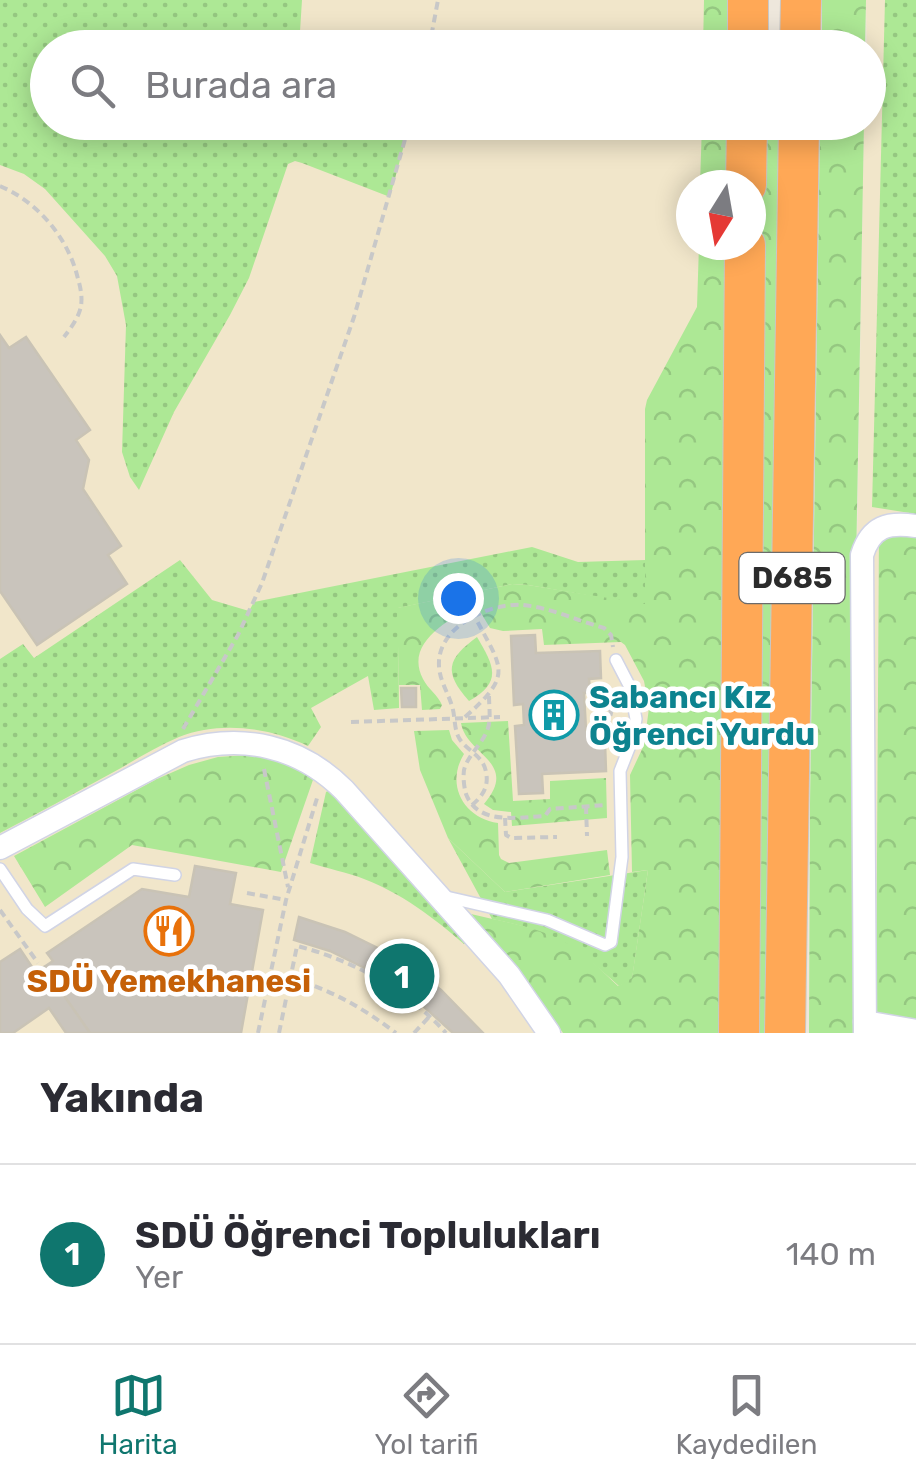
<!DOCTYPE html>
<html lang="tr">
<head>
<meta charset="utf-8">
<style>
	body { margin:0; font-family:Rubik,sans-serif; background:#f7f7f7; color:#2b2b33 }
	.compass { position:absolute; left:676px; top:170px; width:90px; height:90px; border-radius:50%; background:#fff; box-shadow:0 5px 25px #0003; rotate:191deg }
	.you { position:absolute; left:458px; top:598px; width:35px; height:35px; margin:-25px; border:8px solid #fff; border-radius:50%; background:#1a73e8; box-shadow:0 0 0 15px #1a73e833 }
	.badge { display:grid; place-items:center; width:65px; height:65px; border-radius:50%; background:#0f766e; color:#fff; font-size:32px; font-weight:700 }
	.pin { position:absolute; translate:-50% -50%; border:5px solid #fff; box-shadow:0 2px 10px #0006 }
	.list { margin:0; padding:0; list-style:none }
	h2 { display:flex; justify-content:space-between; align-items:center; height:130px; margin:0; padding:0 40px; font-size:42px }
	h2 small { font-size:32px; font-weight:400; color:#7c7c81 }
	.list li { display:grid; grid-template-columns:65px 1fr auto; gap:30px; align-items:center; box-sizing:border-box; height:180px; padding:0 40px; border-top:2px solid #e1e1e2 }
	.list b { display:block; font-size:38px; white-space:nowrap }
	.list p { margin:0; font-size:32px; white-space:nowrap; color:#7c7c81 }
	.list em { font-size:32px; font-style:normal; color:#7c7c81 }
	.icon { flex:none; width:55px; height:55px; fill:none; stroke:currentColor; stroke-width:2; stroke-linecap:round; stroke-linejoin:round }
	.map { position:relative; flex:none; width:916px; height:1033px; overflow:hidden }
	.search { position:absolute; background:#fff; box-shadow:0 5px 25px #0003; left:30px; right:30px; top:30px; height:110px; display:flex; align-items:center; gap:25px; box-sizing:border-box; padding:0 35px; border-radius:55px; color:#7c7c81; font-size:38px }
	.sheet { height:310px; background:#fff }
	nav { display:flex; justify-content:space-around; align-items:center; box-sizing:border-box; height:140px; border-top:2px solid #e1e1e2; background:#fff; font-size:28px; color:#7c7c81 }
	nav a { display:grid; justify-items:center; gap:5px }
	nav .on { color:#0f766e }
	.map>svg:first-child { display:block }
	.education { fill:#f1e6ca }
	.grass { fill:url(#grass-dots) }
	.forest { fill:url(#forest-crowns) }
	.building { fill:#c9c4bc; stroke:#c9c3b5; stroke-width:2.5 }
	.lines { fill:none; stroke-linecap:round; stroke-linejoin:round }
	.lane-casing { stroke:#d1d4e5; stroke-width:14 }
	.street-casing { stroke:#d1d4e5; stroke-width:25 }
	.highway-casing { stroke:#c8c8c8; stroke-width:42 }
	.path { stroke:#c8c8c8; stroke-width:4; stroke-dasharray:8 5; stroke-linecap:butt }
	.lane { stroke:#fff; stroke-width:11 }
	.street { stroke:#fff; stroke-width:22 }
	.highway { stroke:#ffa856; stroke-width:40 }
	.labels { text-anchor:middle; stroke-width:9; stroke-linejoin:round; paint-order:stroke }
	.shield { fill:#fff; stroke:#6b6b6b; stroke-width:2.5 }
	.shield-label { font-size:30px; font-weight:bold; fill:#2b2b2b }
	.culture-label { font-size:32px; font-weight:bold; fill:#0d838f; stroke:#fff; text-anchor:start }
	.food-label { font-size:32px; font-weight:bold; fill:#c56008; stroke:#fff }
</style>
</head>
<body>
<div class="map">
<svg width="916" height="1033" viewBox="0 0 916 1033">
	<defs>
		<pattern id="grass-dots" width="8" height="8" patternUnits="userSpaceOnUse" patternTransform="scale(2.5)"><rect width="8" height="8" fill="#ade895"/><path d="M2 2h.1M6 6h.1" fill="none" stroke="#95c781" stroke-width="1.8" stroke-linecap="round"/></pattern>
		<pattern id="forest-crowns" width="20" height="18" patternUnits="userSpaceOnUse" patternTransform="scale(2.5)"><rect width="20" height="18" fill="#ade895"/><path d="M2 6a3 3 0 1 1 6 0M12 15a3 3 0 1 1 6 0" fill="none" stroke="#95c781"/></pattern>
	</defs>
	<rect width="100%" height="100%" fill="#eee7dc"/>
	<g class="education">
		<path d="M0,0h731v47l-683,1v74l682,1 -1,62h-38v60h38l-8,788h-721z"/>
		<path d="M866,0h50v1033h-67l15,-910 4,-1z"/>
	</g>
	<g class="grass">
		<path d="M0,0h302l-3,47 -251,1v74l362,1 -20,74 -88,-34 -7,-2 -7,3 -39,114 -19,37 -56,97 -35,78 -9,-13 -8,-25 4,-127 -9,-49 -12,-20 -60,-67 -21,-15 -24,-9z"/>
		<path d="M885,0h31v514l-44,-7z"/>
		<path d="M532,547l46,15 67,-2v45l-117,-20 -16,-1 -114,24 1,100 -25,2 -6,-34 -57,32 10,19 -13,19c-40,-19 -88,-25 -129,-9 -24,10 -47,25 -69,37 -37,20 -73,40 -110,59v-174l23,-15 11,14 146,-98 32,40 37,11 5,-9z"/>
		<path d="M477,637c17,29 26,45 -8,64 -26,-29 -22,-42 8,-64z"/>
		<path d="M332,789l137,152 -5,3c-30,-26 -63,-51 -100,-65 -17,-7 -36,-10 -54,-16l16,-71z"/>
		<path d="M448,838l57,54 143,-22 -16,109 -13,7c-47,-42 -65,-54 -127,-67z"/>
	</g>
	<g class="forest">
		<path d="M704,0h27v47l-28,1z"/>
		<path d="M822,0h44l-1,47h-43z"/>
		<path d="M786,122l-13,911h-22l11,-910z"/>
		<path d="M702,123h28l-1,62h-29z"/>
		<path d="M820,123h44l-10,554v356h-45l1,-229z"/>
		<path d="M699,245h30l-8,788h-158l-49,-70 -43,-49c33,8 69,13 99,31 18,11 33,27 48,41l14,-8 16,-108 -16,2 -2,-97 14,-30 5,-37 -5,-27 -19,-36 -4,-3 -77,3 -2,-16 -39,2 -13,-3 -12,-20 -5,-2c-24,14 -69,37 -50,73 5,10 15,16 19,26l-2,4 -18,1 -2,-25h-21l-2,-77 115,-24 16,1 117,19v-195l2,-9 50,-93z"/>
		<path d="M916,526v505l-40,-7 3,-495z"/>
		<path d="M508,721l5,80 37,-2v-18l56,-3 1,40 -95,8 -1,-14 -18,-2 -9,-6c36,-42 -18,-49 -23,-81z"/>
		<path d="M449,730l3,10 12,14c-19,31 0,64 34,69l1,32 2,4 8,4 98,-13 3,25 -105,17 -57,-54 -28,-68 -6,-39z"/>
		<path d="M262,754l19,5 33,18 -33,95 -149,-27 -87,62 -31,-51 143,-77 32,-14 29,-8z"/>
	</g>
	<g class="building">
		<path d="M0,335l9,13 17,-11 64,93 -14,10 13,20 -6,29 38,57 -13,9 19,29 -90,61 -37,-54z"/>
		<path d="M535,635l1,18 64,-2 1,27 -12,1 1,14h-6l2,37h5l1,14 13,-1 1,28 -64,3 1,19 -24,1 -4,-68 9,-1 -1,-21 -9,1 -3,-69z"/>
		<path d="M401,688h15v19h-14z"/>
		<path d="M195,866l41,7 -6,31 33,6 -22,123h-151l-46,-66 9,-6 -6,-8 95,-64 47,8z"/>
		<path d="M299,917l46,15 51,25 45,33 42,43h-30l-42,-38 -24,-16 -57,-28 -36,-11z"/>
		<path d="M20,949l16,24 8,-6 46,66h-24l-17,-25 -36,25h-13v-71z"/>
	</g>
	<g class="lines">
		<g class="lane-casing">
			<g id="lane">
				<path d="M0,869l27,40 18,17 88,-57 42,6"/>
				<path d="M442,896l105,24 58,25 6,-3 11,-85 -2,-86 13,-33 3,-19 -6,-32 -14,-27"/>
			</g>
		</g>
		<g class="street-casing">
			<g id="street">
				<path d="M0,848l183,-97c59,-18 117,-5 161,39l165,185 40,58"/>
				<path d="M865,1022l51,9"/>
				<path d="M865,1033l-3,-478c9,-29 26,-33 54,-29"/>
			</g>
		</g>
		<g class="highway-casing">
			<g id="highway">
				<path d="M748,48v-48"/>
				<path d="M800,48l1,-48"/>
				<path d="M746,185l1,-63"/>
				<path d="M739,1033l6,-788"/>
				<path d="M785,1033l14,-911"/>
			</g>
		</g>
		<g class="path">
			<path d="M429,48l9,-48"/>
			<path d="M0,186c38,16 69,53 78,93 3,10 5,21 2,31 -3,10 -10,19 -16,27"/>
			<path d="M603,683l8,30 -6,25"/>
			<path d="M489,696c0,11 2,22 -1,32 -5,16 -20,26 -24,42 -1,8 0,17 2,24 12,32 53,23 79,22l5,-7 56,-4"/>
			<path d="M465,717c49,-43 37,-48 10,-100"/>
			<path d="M351,722l149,-5"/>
			<path d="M183,729l55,-94 24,-52 92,-266 56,-195"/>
			<path d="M264,769l24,118"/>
			<path d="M472,805c11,-9 17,-19 14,-33 -3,-18 -21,-21 -28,-36 -4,-9 -3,-21 -6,-30 -5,-16 -14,-28 -13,-45 2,-36 51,-58 83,-56 27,2 56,16 82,23l7,7 2,12"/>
			<path d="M586,806l1,30"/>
			<path d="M505,818l1,17 5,3 46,-1"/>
			<path d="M247,893l39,7"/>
			<path d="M0,910l38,53"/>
			<path d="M290,978c40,11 73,30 106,55"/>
			<path d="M258,1033l28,-133 32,-105"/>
			<path d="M279,1033l18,-87c56,14 110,44 149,87"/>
			<path d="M414,1033l15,-16"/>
		</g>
		<use href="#lane" class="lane"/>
		<use href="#street" class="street"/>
		<use href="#highway" class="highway"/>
	</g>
	<defs>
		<g id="building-ring" transform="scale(2.5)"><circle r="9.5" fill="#fff" stroke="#0f9aa8" stroke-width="1.5"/><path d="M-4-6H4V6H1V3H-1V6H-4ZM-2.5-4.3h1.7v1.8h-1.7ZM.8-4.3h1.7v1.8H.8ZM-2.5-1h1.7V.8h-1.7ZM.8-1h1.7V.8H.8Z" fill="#0f9aa8"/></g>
		<g id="restaurant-ring" transform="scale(2.5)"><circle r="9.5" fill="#fff" stroke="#e8710a" stroke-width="1.5"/><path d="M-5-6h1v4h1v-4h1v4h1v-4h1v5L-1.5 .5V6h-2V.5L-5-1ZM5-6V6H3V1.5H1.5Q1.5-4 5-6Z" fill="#e8710a"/></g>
	</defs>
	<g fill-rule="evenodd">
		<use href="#building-ring" x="554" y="715"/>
		<use href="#restaurant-ring" x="169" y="931"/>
	</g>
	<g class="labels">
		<rect class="shield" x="739.5" y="553" width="105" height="50" rx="8"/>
		<g class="shield-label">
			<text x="792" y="588">D685</text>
		</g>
		<g class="culture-label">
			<text x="589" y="708">Sabancı Kız<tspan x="589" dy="37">Öğrenci Yurdu</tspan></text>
		</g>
		<g class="food-label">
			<text x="169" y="992">SDÜ Yemekhanesi</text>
		</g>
	</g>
</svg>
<svg class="compass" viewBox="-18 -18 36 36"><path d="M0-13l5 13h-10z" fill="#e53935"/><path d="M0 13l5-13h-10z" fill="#7c7c81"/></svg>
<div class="you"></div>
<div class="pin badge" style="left:402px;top:976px">1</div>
<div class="search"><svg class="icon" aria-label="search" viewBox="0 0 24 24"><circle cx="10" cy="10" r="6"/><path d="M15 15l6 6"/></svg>Burada ara</div>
</div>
<section class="sheet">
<h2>Yakında<small></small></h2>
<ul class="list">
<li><span class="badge">1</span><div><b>SDÜ Öğrenci Toplulukları</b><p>Yer</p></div><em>140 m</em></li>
</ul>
</section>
<nav>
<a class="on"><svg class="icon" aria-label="map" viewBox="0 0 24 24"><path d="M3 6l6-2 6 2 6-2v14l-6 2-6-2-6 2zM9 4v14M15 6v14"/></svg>Harita</a>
<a><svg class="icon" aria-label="directions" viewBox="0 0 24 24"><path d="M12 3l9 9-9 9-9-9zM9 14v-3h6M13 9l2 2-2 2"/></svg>Yol tarifi</a>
<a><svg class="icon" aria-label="saved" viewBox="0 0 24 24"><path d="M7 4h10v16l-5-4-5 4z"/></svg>Kaydedilen</a>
</nav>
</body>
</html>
